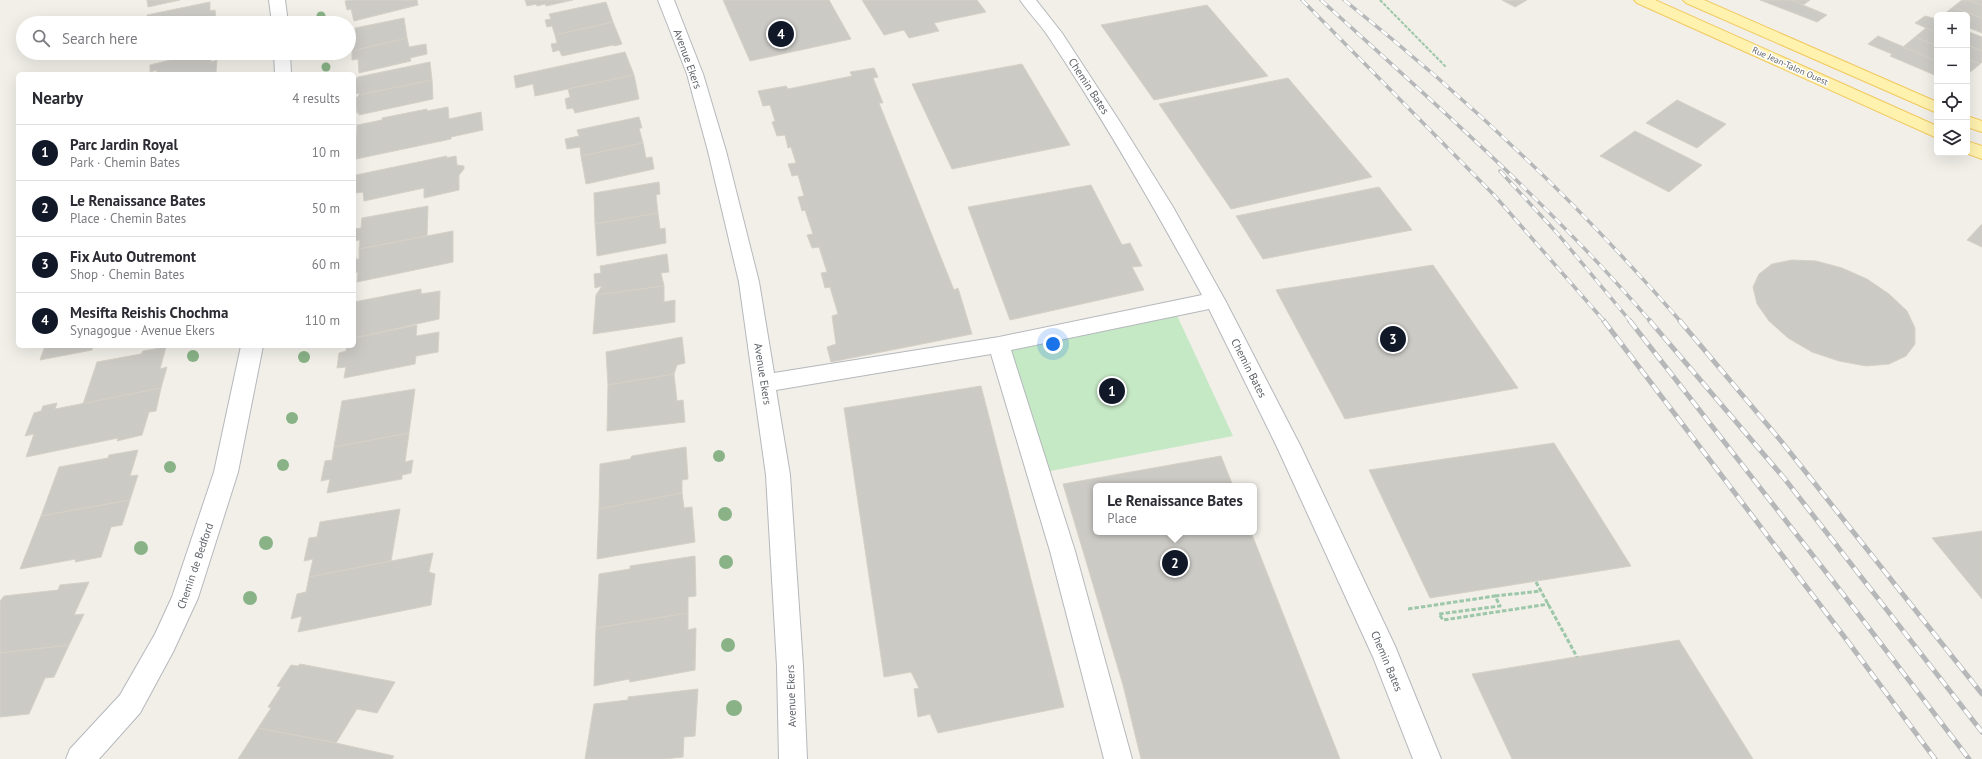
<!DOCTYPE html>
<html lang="en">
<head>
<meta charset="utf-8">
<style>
	body { margin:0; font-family:"PT Sans",sans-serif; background:#f7f7f7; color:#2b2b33 }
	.controls { position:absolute; right:12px; top:12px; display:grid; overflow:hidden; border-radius:6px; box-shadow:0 4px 16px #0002 }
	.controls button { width:36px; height:36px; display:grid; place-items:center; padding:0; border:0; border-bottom:1px solid #e1e1e2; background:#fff; color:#2b2b33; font:20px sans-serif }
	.you { position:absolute; left:1053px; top:344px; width:14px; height:14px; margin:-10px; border:3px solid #fff; border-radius:50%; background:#1a73e8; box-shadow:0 0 0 6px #1a73e833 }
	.badge { display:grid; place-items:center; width:26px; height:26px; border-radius:50%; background:#111827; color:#fff; font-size:13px; font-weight:700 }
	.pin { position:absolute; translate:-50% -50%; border:2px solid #fff; box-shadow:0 1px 4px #0006 }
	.popup { position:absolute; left:1093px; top:483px; width:164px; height:52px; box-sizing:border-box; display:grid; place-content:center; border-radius:6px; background:#fff; filter:drop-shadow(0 1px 3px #0005); font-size:13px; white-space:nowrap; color:#7c7c81 }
	.popup b { font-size:15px; color:#2b2b33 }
	.popup::after { content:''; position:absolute; left:50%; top:100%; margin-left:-8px; border:8px solid transparent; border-top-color:#fff }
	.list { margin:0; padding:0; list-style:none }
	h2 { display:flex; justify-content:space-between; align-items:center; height:52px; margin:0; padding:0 16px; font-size:17px }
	h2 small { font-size:13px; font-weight:400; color:#7c7c81 }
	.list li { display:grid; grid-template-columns:26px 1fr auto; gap:12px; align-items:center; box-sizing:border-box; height:56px; padding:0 16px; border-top:1px solid #e1e1e2 }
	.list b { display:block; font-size:15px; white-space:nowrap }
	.list p { margin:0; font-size:13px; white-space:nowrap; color:#7c7c81 }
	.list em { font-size:13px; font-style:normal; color:#7c7c81 }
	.icon { flex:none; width:22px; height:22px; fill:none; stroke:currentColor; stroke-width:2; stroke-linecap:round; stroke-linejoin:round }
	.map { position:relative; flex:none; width:1982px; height:759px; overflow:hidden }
	.search { position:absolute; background:#fff; box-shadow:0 4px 16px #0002; left:16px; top:16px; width:340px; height:44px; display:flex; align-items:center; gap:10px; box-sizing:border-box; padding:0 14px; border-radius:22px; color:#7c7c81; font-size:15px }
	.panel { position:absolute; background:#fff; box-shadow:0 4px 16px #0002; left:16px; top:72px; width:340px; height:276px; border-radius:6px }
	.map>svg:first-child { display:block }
	.green { fill:#c5e8c5 }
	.building { fill:#cccac5; stroke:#d6d1c6 }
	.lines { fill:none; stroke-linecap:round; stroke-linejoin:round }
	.minor-casing { stroke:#b5b8bc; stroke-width:2 }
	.major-casing { stroke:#f2c960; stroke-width:2 }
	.path-far1 { stroke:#9cc7a9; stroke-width:2; stroke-dasharray:3.5 1.5; stroke-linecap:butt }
	.path { stroke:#9cc7a9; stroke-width:3; stroke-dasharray:4.5 2; stroke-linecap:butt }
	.minor { fill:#fff; fill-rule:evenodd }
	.major { fill:#fff2af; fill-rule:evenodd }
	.rail-far1-casing { stroke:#b6b7b8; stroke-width:3.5 }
	.rail-casing { stroke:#b6b7b8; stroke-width:5 }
	.rail-far1 { stroke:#fff; stroke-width:2.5; stroke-dasharray:8; stroke-linecap:butt }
	.rail { stroke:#fff; stroke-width:3.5; stroke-dasharray:10; stroke-linecap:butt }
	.tree { fill:#89b387 }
	.labels { text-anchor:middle; stroke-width:3; stroke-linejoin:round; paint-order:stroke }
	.far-street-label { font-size:9px; fill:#5f6368; stroke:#fff }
	.street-label { font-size:11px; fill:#5f6368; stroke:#fff }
</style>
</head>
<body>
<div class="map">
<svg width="1982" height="759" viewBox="0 0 1982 759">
	<rect width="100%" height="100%" fill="#f1efe8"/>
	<path class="green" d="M1174,309l59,127 -193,37 -41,-128z"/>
	<g class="building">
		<path d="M147,0h33l-32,7z"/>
		<path d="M352,0h65l1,5 -64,16 -3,-12 -4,1 -2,-9z"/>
		<path d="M525,0h48l-27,6 -1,-2 -8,2 -1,-2 -9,2z"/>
		<path d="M723,0h106l22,39 -101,22z"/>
		<path d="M862,0h115l9,12 -52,11 5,8 -30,7 -5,-8 -20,5z"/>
		<path d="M1502,0h25l-12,7z"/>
		<path d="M1760,0h31l36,15 -10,7z"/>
		<path d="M1791,0h19l-7,5z"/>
		<path d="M1962,0h6l14,5v13l-29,-11z"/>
		<path d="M1968,0h14v5z"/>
		<path d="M210,2v9l5,-1 1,10 -14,3h-55v-8z"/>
		<path d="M606,2l7,20 -58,13 -3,-9 -5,1 -2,-7 6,-1 -2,-5z"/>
		<path d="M1207,5l61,71 -114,24 -53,-75z"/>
		<path d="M1953,7l29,11v15l-15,-6v-12h-24z"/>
		<path d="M1925,16l12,3v14l-22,-10z"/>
		<path d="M404,18l3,20 -55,13 -1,-11 5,-1 -1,-11z"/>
		<path d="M613,22l9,22 -8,2 -1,-1 -51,11 -3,-6 -6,2 -2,-8 6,-1 -2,-8z"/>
		<path d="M1926,28l11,5v13l-22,-9z"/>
		<path d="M1967,31l15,6v14l-15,-6z"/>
		<path d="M1878,36l59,25v15l-47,-20 2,-2 -24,-10z"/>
		<path d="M1915,37l22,9v15l-34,-14z"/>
		<path d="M407,38l2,9 17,-3 1,10 -17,4 1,3 -52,12 -1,-14 -6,1v-9z"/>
		<path d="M1967,45l15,6v11l-2,2 -13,-5z"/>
		<path d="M625,52l9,23 -99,21 -2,-12 -17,4 -2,-12z"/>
		<path d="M195,53h16v9l6,-2 -1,12 -11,2h-49l1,-4 -7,2v-7l45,-11z"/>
		<path d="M1967,59l13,5 -12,10h-1z"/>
		<path d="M430,62l2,18 -73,15v-2l-4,1v-15l3,-2z"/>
		<path d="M1022,64l48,81 -118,24 -40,-85z"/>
		<path d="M874,68l4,9 -5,1 10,25h-4l75,187 4,-2 14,46 -141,28 -4,-15 9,-3 -4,-28 6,-2 -8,-27 -5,1 -4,-15 6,-1 -8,-25 -7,1 -5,-13 6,-1 -8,-24 -3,1 -4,-14 6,-1 -6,-21 -6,1 -4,-12 8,-1 -5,-16 -3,1 -3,-13 -8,1 -5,-14 3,-1 -5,-16 -7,1 -5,-15 28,-5 2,3 64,-13 -2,-4z"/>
		<path d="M634,75l5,24 -64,14 -2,-5 -6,1 -2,-10 5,-2 -2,-8z"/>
		<path d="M1288,78l84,99 -141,32 -72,-105z"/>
		<path d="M432,80l1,19 -74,16v-2h-2l-1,-15 3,-3z"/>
		<path d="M1677,100l49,24 -29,24 -51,-25z"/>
		<path d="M448,107l1,12 32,-7 2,18 -32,7v2l-95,20 1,-34 25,-5v-2l45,-9v2z"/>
		<path d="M639,117l3,11h-3l4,15 -62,13 -1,-9 -13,2 -2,-10 14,-3 -2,-6z"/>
		<path d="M1635,131l67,34 -33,27 -69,-36z"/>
		<path d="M643,143l3,15 6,-1 2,12 -68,15 -5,-28z"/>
		<path d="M447,156l-1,2 10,-2 1,9 7,1v3l-5,6v15l-35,8v-10l-60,13 -1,-9 -7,1v-18z"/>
		<path d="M659,182l1,12 -4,1 2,18 -63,11 -1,-31z"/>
		<path d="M1091,185l31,60 8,-2 12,23 -10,1 12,23 -134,30 -42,-113z"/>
		<path d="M1379,187l33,43 -149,29 -27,-43z"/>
		<path d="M428,206l-1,30 -68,13 1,-9 -6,1v-12l7,-1 1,-10z"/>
		<path d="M658,213l2,16 5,-1 1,15 -69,13 -2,-32z"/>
		<path d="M1982,224v23l-15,-7z"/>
		<path d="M453,231v31l-96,20 1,-10 -4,1v-14h5v-10z"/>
		<path d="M667,254l2,18 -8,1 3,13 -68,9 6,-9 -7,2 -1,-14 7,-1 -1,-7z"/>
		<path d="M1792,260l24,1 26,7 25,11 22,15 18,17 8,17v16l-9,12 -17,8 -23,2 -27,-5 -27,-9 -24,-14 -19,-17 -12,-17 -4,-17 6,-13 13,-10z"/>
		<path d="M1433,265l85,123 -173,31 -69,-129z"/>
		<path d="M664,286v16l11,-2v22l-82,12 3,-39z"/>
		<path d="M421,289v5l19,-3 -1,28 -85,19v-36z"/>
		<path d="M417,325l-1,11 23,-4 -1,20 -22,4 -1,8 -71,14 2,-11 -9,1 2,-15 7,-2 1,-5h7v-8z"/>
		<path d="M682,337l3,26 -8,2 -3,9 -66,11 -2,-33z"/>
		<path d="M45,346h48l-1,4 -52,10z"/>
		<path d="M166,347l-6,22 7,-2 -6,21 -78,16 14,-42 44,-8 2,-3z"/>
		<path d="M674,374l3,27 6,-1 2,22 -78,9 1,-46z"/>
		<path d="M981,386l83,321 -126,26 -8,-19 -12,3 -4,-28 5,-1 -8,-16 -27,5 -40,-269z"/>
		<path d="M161,388l-5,23 -7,1 -7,23 -25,6 1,-3 -92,19 8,-23 -9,2 9,-23 7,-2 2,-5 14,-3 -2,6z"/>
		<path d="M415,389l-6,44 -75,14 8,-46z"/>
		<path d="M409,433l-4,29 8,-2 -2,13 -9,2v4l-75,14 3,-14 -9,2 4,-20 7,-1 2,-13z"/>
		<path d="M1554,443l77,123 -201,32 -61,-128z"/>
		<path d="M686,447l2,32 -6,1v13l-83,16 1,-45 30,-5 2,-3z"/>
		<path d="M138,450l-8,26 8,-1 -8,25 -89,16 18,-49 49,-9 1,-3z"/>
		<path d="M1221,456l12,30h-137v46h155l89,227h-199l-18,-74 -60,-201z"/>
		<path d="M682,493l2,15 8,-1 3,35 -98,17 2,-50z"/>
		<path d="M130,500l-8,25 -11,2 -10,30 -26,5 1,-3 -56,10 21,-53z"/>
		<path d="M400,509l-9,52 -82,16 4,-18 -9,2 5,-23 8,-1 3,-15z"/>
		<path d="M1982,531v68l-50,-61z"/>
		<path d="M433,553l-4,19 6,2 -4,31 -133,27 4,-16 -11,3 6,-25 9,-2 3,-15z"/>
		<path d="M695,556l1,40 -8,1v16l-92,15 3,-54 31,-5v-3z"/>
		<path d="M89,582l-15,33 10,-1 -15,31 -69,8v-52l4,-5 54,-6 2,-5z"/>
		<path d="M688,613v17l8,-2 -1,42 -65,12 -1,-3 -35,7 2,-58z"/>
		<path d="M1679,640l74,119h-241l-40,-85z"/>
		<path d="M69,645l-15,32 -9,1 -16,36 -29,3v-64z"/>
		<path d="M300,664l95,18 -18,31 -20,-4 -21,34 -78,-15 13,-20 -3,-1 13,-20 -4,-1 14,-21 7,1z"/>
		<path d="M698,689l-3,47 -11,1 -1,20 -19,2h-79l9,-55 34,-4v-3z"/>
		<path d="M258,728l78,15 58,13 -2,3h-154z"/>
	</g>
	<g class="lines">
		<g class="minor-casing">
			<g id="minor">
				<path d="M269,0h16l3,23h-16z"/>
				<path d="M658,0h16l29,74 23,77 33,131 15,91 225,-36 203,-42c-48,-88 -98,-175 -154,-259 -8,-12 -19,-23 -28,-36h16l26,33 58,89 53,85 52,93 76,147 94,199 46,113h-28l-40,-102 -96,-210 -68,-138 -198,41 64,201 57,208h-28l-54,-208 -59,-197 -215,36 14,85 13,191 4,93h-28l-2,-93 -11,-191 -27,-193 -31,-131 -21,-77z"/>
				<path d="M274,53h16l1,21h-16z"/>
				<path d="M241,346h22l-25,126 -40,126 -25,54 -33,61 -41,46h-33l4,-10 50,-54 35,-61 17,-37 42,-125z"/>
			</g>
		</g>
		<g class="major-casing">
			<g id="major">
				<path d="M1634,0h21l282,126v12l-300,-135z"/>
				<path d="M1683,0h21l233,102v11l-251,-110z"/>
				<path d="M1967,116l15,5v11l-15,-5z"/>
				<path d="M1967,141l15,5v13l-16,-6z"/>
			</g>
		</g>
		<path class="path-far1" d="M1380,0l66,67"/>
		<g class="path">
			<path d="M1536,582l41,75"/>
			<path d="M1495,596l46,-5"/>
			<path d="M1408,609l87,-13 5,10 -61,8 4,6 106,-16"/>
		</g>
		<use href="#minor" class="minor"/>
		<use href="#major" class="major"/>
		<g class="rail-far1-casing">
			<g id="rail-far1">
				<path d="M1302,0l193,196 110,126"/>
				<path d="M1321,0c114,104 230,205 330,322"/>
				<path d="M1344,0c122,97 235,204 337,322"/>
				<path d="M1500,171l57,62 74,89"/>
			</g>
		</g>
		<g class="rail-casing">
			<g id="rail">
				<path d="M1604,321l242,318 89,120"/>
				<path d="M1630,321l213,273 126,165"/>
				<path d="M1650,321l134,157 198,254"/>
				<path d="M1680,321l101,120 201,253"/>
			</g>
		</g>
		<use href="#rail-far1" class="rail-far1"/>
		<use href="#rail" class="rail"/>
	</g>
	<g class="tree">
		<circle cx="321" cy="16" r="4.5"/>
		<circle cx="326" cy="67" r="4.5"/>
		<circle cx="193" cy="356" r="6"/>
		<circle cx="304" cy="357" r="6"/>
		<circle cx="292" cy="418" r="6"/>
		<circle cx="719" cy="456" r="6"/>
		<circle cx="283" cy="465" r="6"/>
		<circle cx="170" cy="467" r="6"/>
		<circle cx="725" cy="514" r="7"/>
		<circle cx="266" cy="543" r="7"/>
		<circle cx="141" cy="548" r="7"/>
		<circle cx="726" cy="562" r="7"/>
		<circle cx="250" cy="598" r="7"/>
		<circle cx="728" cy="645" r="7"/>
		<circle cx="734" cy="708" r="8"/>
	</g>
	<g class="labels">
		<g class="far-street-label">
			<text transform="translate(1790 66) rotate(24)" y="3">Rue Jean-Talon Ouest</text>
		</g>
		<g class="street-label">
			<text transform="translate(688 59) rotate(70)" y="4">Avenue Ekers</text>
			<text transform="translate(1089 86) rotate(57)" y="4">Chemin Bates</text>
			<text transform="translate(1249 368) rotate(63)" y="4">Chemin Bates</text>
			<text transform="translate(763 374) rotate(81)" y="4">Avenue Ekers</text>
			<text transform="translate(195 566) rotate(-71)" y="4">Chemin de Bedford</text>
			<text transform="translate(1387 661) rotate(67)" y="4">Chemin Bates</text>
			<text transform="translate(791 696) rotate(-92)" y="4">Avenue Ekers</text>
		</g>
	</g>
</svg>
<div class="controls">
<button>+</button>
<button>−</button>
<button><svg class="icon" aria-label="locate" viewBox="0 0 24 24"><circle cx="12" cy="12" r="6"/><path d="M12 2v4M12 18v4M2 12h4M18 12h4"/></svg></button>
<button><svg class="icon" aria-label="layers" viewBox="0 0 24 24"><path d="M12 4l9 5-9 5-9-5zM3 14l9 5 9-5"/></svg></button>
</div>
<div class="you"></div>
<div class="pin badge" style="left:1112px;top:391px">1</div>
<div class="pin badge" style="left:1175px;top:563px">2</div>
<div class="popup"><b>Le Renaissance Bates</b>Place</div>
<div class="pin badge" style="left:1393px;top:339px">3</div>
<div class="pin badge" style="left:781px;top:34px">4</div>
<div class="search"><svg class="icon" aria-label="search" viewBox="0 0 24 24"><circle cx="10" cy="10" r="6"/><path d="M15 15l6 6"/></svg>Search here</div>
<section class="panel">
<h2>Nearby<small>4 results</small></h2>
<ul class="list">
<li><span class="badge">1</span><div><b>Parc Jardin Royal</b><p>Park · Chemin Bates</p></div><em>10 m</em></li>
<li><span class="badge">2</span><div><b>Le Renaissance Bates</b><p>Place · Chemin Bates</p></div><em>50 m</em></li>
<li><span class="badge">3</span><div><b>Fix Auto Outremont</b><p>Shop · Chemin Bates</p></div><em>60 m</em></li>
<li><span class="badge">4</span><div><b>Mesifta Reishis Chochma</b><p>Synagogue · Avenue Ekers</p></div><em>110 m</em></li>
</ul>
</section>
</div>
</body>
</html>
